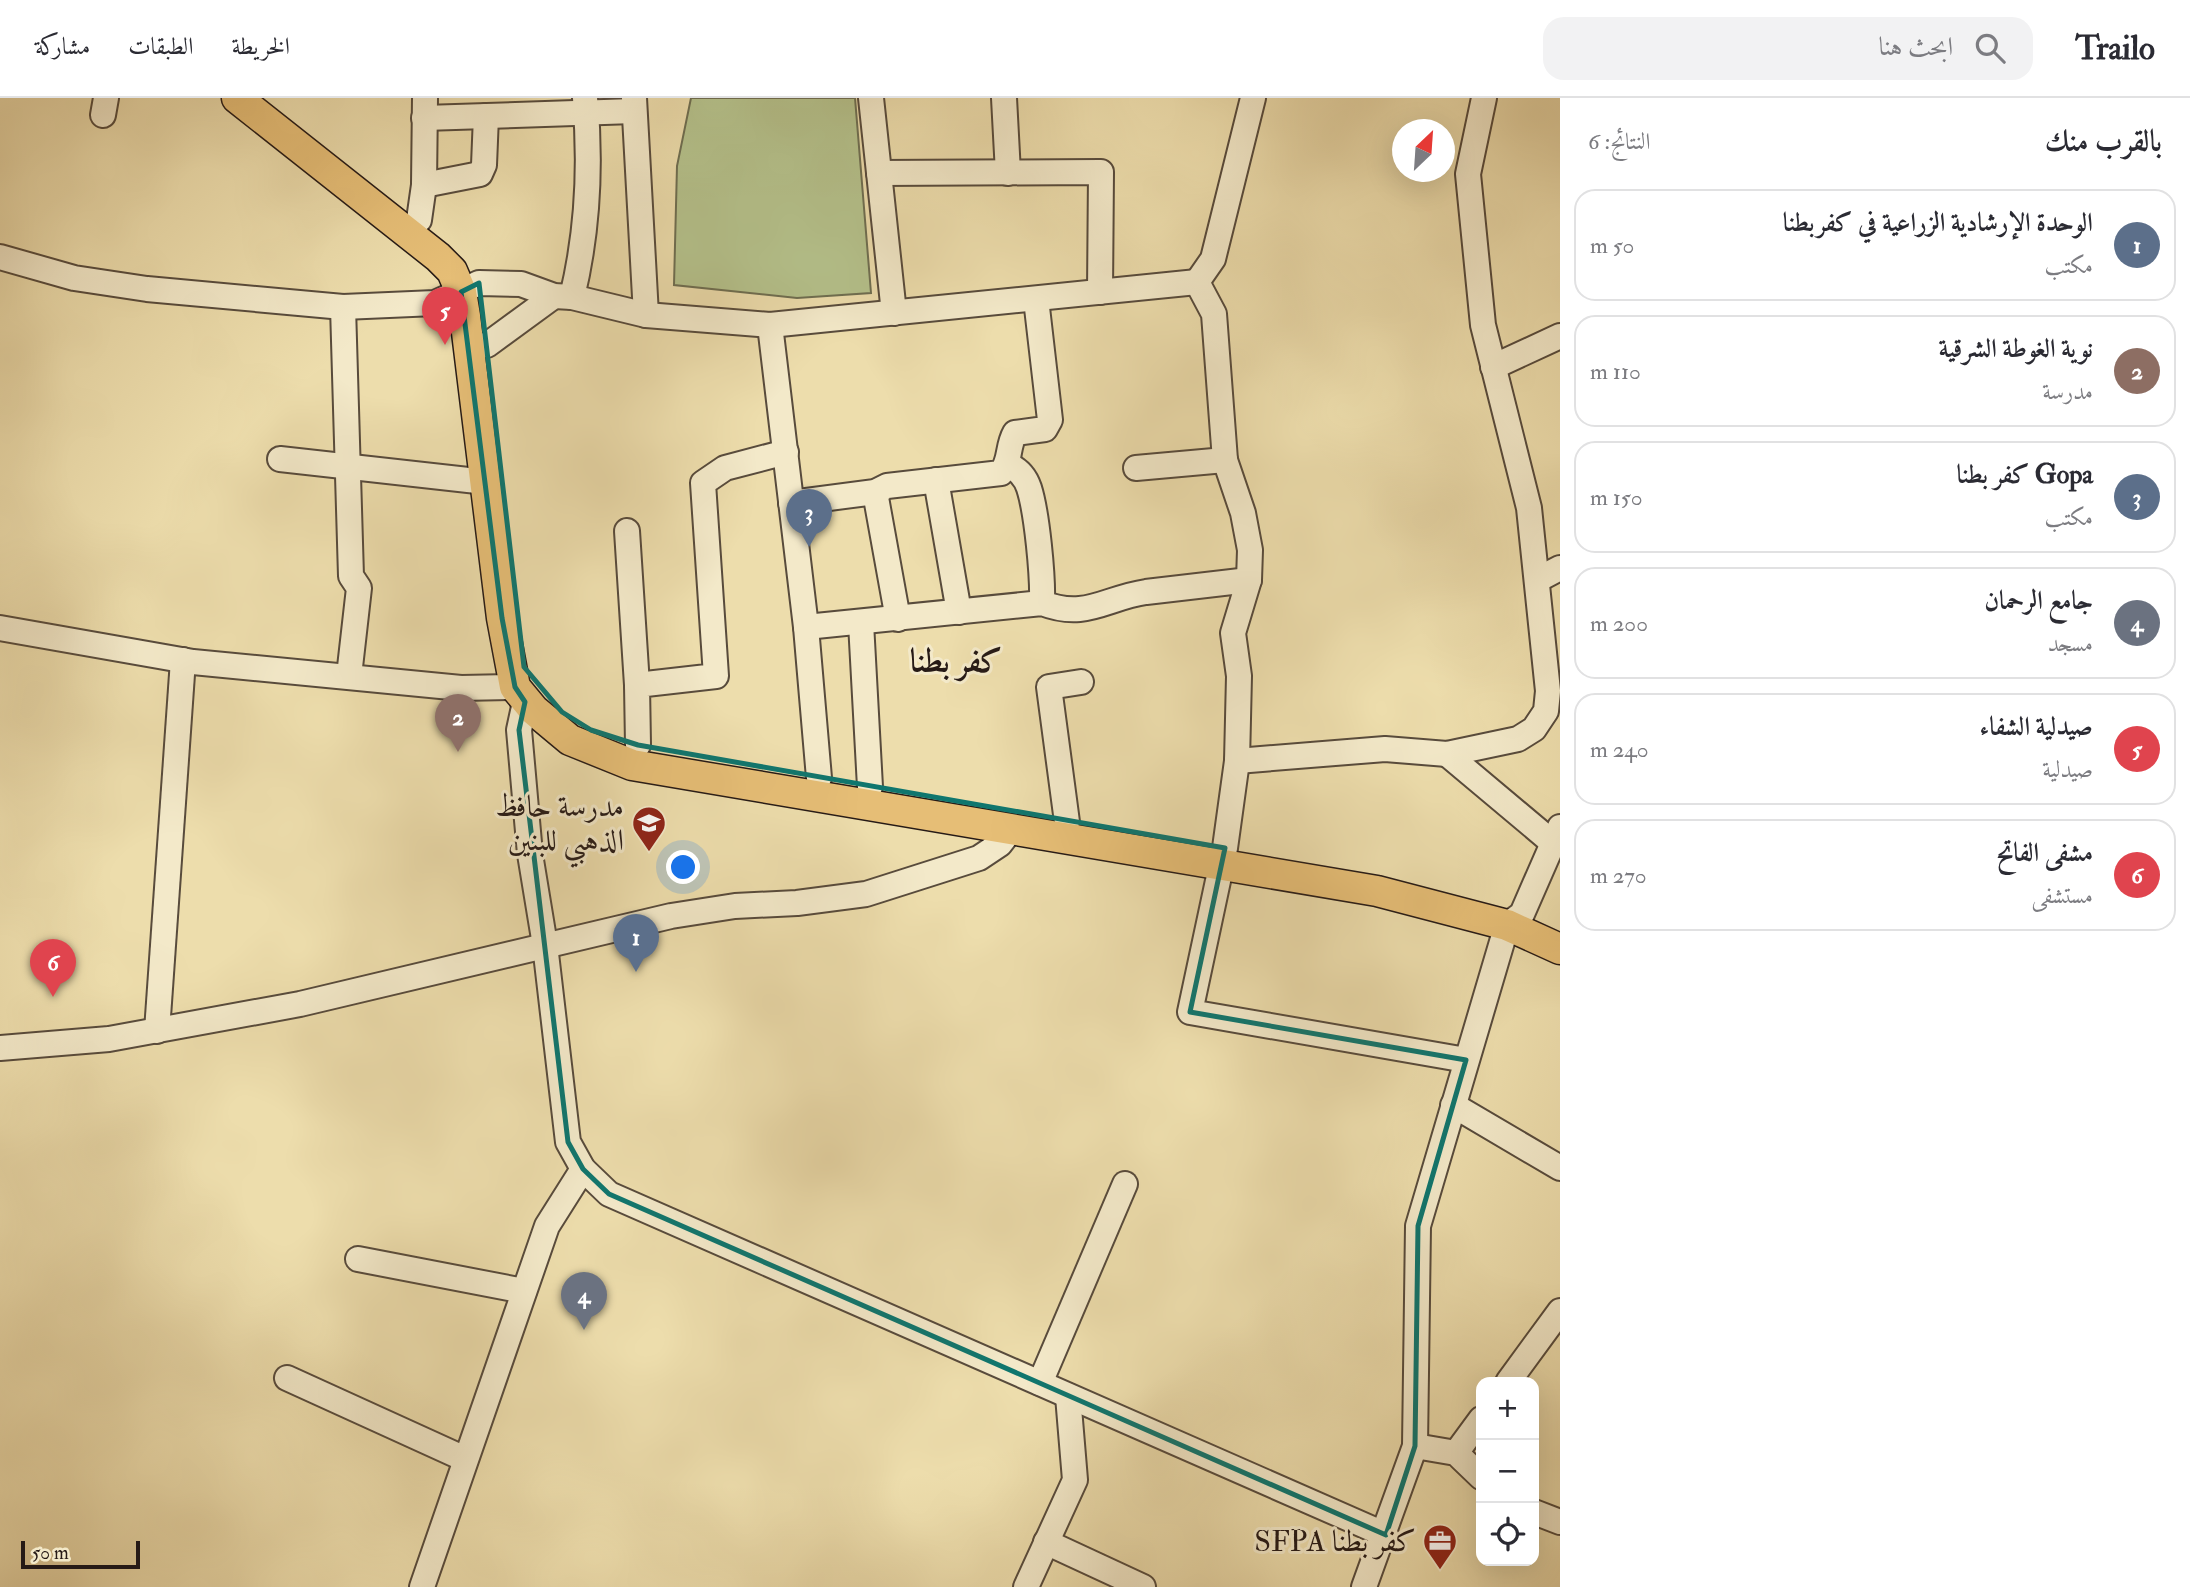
<!DOCTYPE html>
<html lang="ar">
<head>
<meta charset="utf-8">
<style>
	body { margin:0; font-family:"IM FELL Double Pica",Amiri,serif; background:#f2f2f3; color:#2b2b33; direction:rtl }
	.controls { position:absolute; right:21px; bottom:21px; display:grid; overflow:hidden; border-radius:14px; box-shadow:0 7px 28px #0002 }
	.controls button { width:63px; height:63px; display:grid; place-items:center; padding:0; border:0; border-bottom:2px solid #e1e1e2; background:#fff; color:#2b2b33; font:35px sans-serif }
	.compass { position:absolute; left:1392px; top:21px; width:63px; height:63px; border-radius:50%; background:#fff; box-shadow:0 7px 28px #0002; rotate:25deg }
	.scale { position:absolute; left:21px; bottom:18px; width:119px; box-sizing:border-box; padding-left:7px; border:4px solid #261a16; border-top:0; font-size:19px; line-height:24px; white-space:nowrap; color:#261a16; -webkit-text-stroke:5px #f3e9c9; paint-order:stroke }
	.you { position:absolute; left:684px; top:770px; width:24px; height:24px; margin:-18px; border:5px solid #fff; border-radius:50%; background:#1a73e8; box-shadow:0 0 0 10px #1a73e833 }
	.badge { display:grid; place-items:center; width:46px; height:46px; border-radius:50%; background:#0b8043; color:#fff; font-size:23px; font-weight:700 }
	.pin { position:absolute; translate:-50% -58px; filter:drop-shadow(0 2px 4px #0008) }
	.pin::after { content:''; position:absolute; top:37px; width:24px; height:21px; background:inherit; clip-path:polygon(0 0,100% 0,50% 100%) }
	.list { margin:0; padding:0; list-style:none }
	h2 { display:flex; justify-content:space-between; align-items:center; height:91px; margin:0; padding:0 28px; font-size:30px }
	h2 small { font-size:23px; font-weight:400; color:#7c7c81 }
	.list li { display:grid; grid-template-columns:46px 1fr auto; gap:21px; align-items:center; box-sizing:border-box; height:112px; margin:0 14px 14px; padding:0 14px; border:2px solid #e1e1e2; border-radius:21px }
	.list b { display:block; font-size:26px; white-space:nowrap }
	.list p { margin:0; font-size:23px; white-space:nowrap; color:#7c7c81 }
	.list em { font-size:23px; font-style:normal; color:#7c7c81 }
	.icon { flex:none; width:38px; height:38px; fill:none; stroke:currentColor; stroke-width:2; stroke-linecap:round; stroke-linejoin:round }
	.map { position:relative; flex:none; width:1560px; height:1489px; overflow:hidden; direction:ltr }
	header { display:flex; align-items:center; gap:42px; box-sizing:border-box; height:98px; padding:0 35px; background:#fff; border-bottom:2px solid #e1e1e2 }
	header strong { font-size:33px }
	nav { display:flex; gap:38px; margin-inline-start:auto; font-size:24px }
	.search { width:490px; height:63px; background:#f2f2f3; display:flex; align-items:center; gap:18px; box-sizing:border-box; padding:0 24px; border-radius:21px; color:#7c7c81; font-size:26px }
	main { display:flex }
	aside { flex:1; background:#fff }
	.map>svg:first-child { display:block }
	.green { fill:#b5c28c; stroke:#6e6e51; stroke-width:2 }
	.lines { fill:none; stroke-linecap:round; stroke-linejoin:round }
	.minor-casing { stroke:#584b3c; stroke-width:28 }
	.major-casing { stroke:#261a16; stroke-width:33 }
	.minor { stroke:#f3e9c9; stroke-width:24 }
	.major { stroke:#e6be76; stroke-width:30 }
	.marked { fill:none; stroke:#0f766e; stroke-width:5; stroke-linejoin:round }
	.labels { text-anchor:middle; stroke-width:6; stroke-linejoin:round; paint-order:stroke }
	.poi-label { font-size:30px; fill:#261a16; stroke:#f3e9c9; text-anchor:end }
	.quarter-label { font-size:33px; font-weight:bold; fill:#261a16; stroke:#f3e9c9 }
</style>
</head>
<body>
<header>
<strong>Trailo</strong>
<div class="search"><svg class="icon" aria-label="search" viewBox="0 0 24 24"><circle cx="10" cy="10" r="6"/><path d="M15 15l6 6"/></svg>ابحث هنا</div>
<nav><a>الخريطة</a><a>الطبقات</a><a>مشاركة</a></nav>
</header>
<main>
<aside>
<h2>بالقرب منك<small>النتائج: 6</small></h2>
<ul class="list">
<li><span class="badge" style="background:#5c6f8a">1</span><div><b>الوحدة الإرشادية الزراعية في كفربطنا</b><p>مكتب</p></div><em>50 m</em></li>
<li><span class="badge" style="background:#8d6e63">2</span><div><b>نوية الغوطة الشرقية</b><p>مدرسة</p></div><em>110 m</em></li>
<li><span class="badge" style="background:#5c6f8a">3</span><div><b>Gopa كفر بطنا</b><p>مكتب</p></div><em>150 m</em></li>
<li><span class="badge" style="background:#6b7280">4</span><div><b>جامع الرحمان</b><p>مسجد</p></div><em>200 m</em></li>
<li><span class="badge" style="background:#e0444e">5</span><div><b>صيدلية الشفاء</b><p>صيدلية</p></div><em>240 m</em></li>
<li><span class="badge" style="background:#e0444e">6</span><div><b>مشفى الفاتح</b><p>مستشفى</p></div><em>270 m</em></li>
</ul>
</aside>
<div class="map">
<svg width="1560" height="1489" viewBox="0 0 1560 1489">
	<rect width="100%" height="100%" fill="#edddac"/>
	<filter id="stains"><feTurbulence type="fractalNoise" baseFrequency=".00286" numOctaves="4"/><feColorMatrix values="0 0 0 0 .2 0 0 0 0 .09 0 0 0 0 .02 0 0 0 .5 -.17"/></filter>
	<radialGradient id="worn" r=".72"><stop offset=".6" stop-color="#630" stop-opacity="0"/><stop offset="1" stop-color="#630" stop-opacity=".3"/></radialGradient>
	<path class="green" d="M691,0h164l16,195 -74,5 -123,-13 3,-119z"/>
	<g class="lines">
		<g class="minor-casing">
			<g id="minor">
				<path d="M634,0l12,217"/>
				<path d="M871,0l23,215"/>
				<path d="M1004,0l4,75"/>
				<path d="M1253,0l-40,161 -16,23 17,32 11,146 18,53 7,37 -1,30 -16,53 6,43 -2,85 -12,87 -35,164 276,48"/>
				<path d="M103,17l3,-17"/>
				<path d="M424,20l210,-7"/>
				<path d="M879,75l222,-1 -1,120"/>
				<path d="M424,87l56,-11 4,-9 2,-49"/>
				<path d="M419,122l5,-35 1,-87"/>
				<path d="M0,159l74,21 73,11 196,18 92,-4 44,-20 42,1 33,12 18,1 74,18 124,10 427,-43"/>
				<path d="M572,199c16,-66 19,-132 13,-199"/>
				<path d="M343,209l8,269 8,12 -10,88"/>
				<path d="M770,227l36,302 13,151"/>
				<path d="M487,247l67,-49"/>
				<path d="M1493,269l67,-31"/>
				<path d="M280,361l206,23"/>
				<path d="M1008,367c10,4 17,11 21,23 8,25 14,88 13,115"/>
				<path d="M1136,370l89,-8"/>
				<path d="M936,382l23,132"/>
				<path d="M875,394l23,127"/>
				<path d="M791,405l84,-11 12,-6 114,-13c10,-12 6,-26 14,-40l30,-4 5,-9 -14,-121"/>
				<path d="M627,433l10,154"/>
				<path d="M1537,482l23,-12"/>
				<path d="M861,525l9,164"/>
				<path d="M806,529l236,-24c44,17 63,-5 104,-11 34,-4 69,-8 103,-12"/>
				<path d="M0,530l193,34 268,26 54,-1"/>
				<path d="M525,604l-6,28 11,124 15,91 23,197 15,27 26,25 777,341"/>
				<path d="M638,647l-1,-60 79,-9 -13,-193 22,-15 61,-16"/>
				<path d="M1447,656l106,89"/>
				<path d="M1237,663l148,-12 62,5 71,-15 16,-10 12,-18 2,-20 -19,-183 -46,-183 -15,-151 16,-76"/>
				<path d="M1067,724l-18,-135 32,-5"/>
				<path d="M157,933l26,-371"/>
				<path d="M0,950l109,-9 191,-35 371,-88 64,-10 62,-3 69,-9 113,-36 21,-14 10,-13"/>
				<path d="M1453,1007l107,63"/>
				<path d="M358,1161l166,32"/>
				<path d="M287,1280l178,81"/>
				<path d="M1508,1284l52,-71"/>
				<path d="M1040,1285l85,-199"/>
				<path d="M1415,1348l41,7 25,24"/>
				<path d="M1456,1355l25,-34"/>
				<path d="M1534,1414l26,10"/>
				<path d="M1046,1444l97,45"/>
				<path d="M422,1489l125,-361 36,-57"/>
				<path d="M1026,1489l49,-107 -7,-84"/>
				<path d="M1364,1489l51,-141 3,-220 89,-301 15,-11 38,-87"/>
			</g>
		</g>
		<g class="major-casing">
			<path id="major" d="M237,0l201,159 14,14 9,21 4,24 37,302 13,69 19,23 36,30 62,25 745,126 130,34 53,24"/>
		</g>
		<use href="#minor" class="minor"/>
		<use href="#major" class="major"/>
	</g>
	<path class="marked" d="M479,185l45,384 38,45 29,18 47,15 587,103 -35,164 276,48 -48,166 -3,220 -29,89 -777,-341 -26,-25 -15,-27 -49,-412 6,-28 -10,-15 -13,-69 -41,-326z"/>
	<defs>
		<g id="school-pin" transform="scale(1.75)"><path d="M0 17L-7.5 6A9.5 9.5 0 1 1 7.5 6Z" fill="#8f2418" stroke="#f3e9c9"/><path d="M0-5L7-2L0 1L-7-2ZM-4 1L0 2.5L4 1V4Q0 6-4 4Z" fill="#fff"/></g>
		<g id="office-pin" transform="scale(1.75)"><path d="M0 17L-7.5 6A9.5 9.5 0 1 1 7.5 6Z" fill="#8f2418" stroke="#f3e9c9"/><path d="M-6-3h4V-5.5h4V-3h4V5H-6ZM-1-4.5V-3h2v-1.5ZM-6 0V1H6V0Z" fill="#fff"/></g>
	</defs>
	<g fill-rule="evenodd">
		<use href="#school-pin" x="649" y="725"/>
		<use href="#office-pin" x="1440" y="1443"/>
	</g>
	<g class="labels">
		<g class="poi-label">
			<text x="624" y="718">مدرسة حافظ<tspan x="624" dy="34">الذهبي للبنين</tspan></text>
			<text x="1416" y="1453">SFPA كفر بطنا</text>
		</g>
		<g class="quarter-label">
			<text x="956" y="574">كفر بطنا</text>
		</g>
	</g>
	<rect width="100%" height="100%" filter="url(#stains)"/>
	<rect width="100%" height="100%" fill="url(#worn)"/>
</svg>
<div class="controls">
<button>+</button>
<button>−</button>
<button><svg class="icon" aria-label="locate" viewBox="0 0 24 24"><circle cx="12" cy="12" r="6"/><path d="M12 2v4M12 18v4M2 12h4M18 12h4"/></svg></button>
</div>
<svg class="compass" viewBox="-18 -18 36 36"><path d="M0-13l5 13h-10z" fill="#e53935"/><path d="M0 13l5-13h-10z" fill="#7c7c81"/></svg>
<div class="scale">50 m</div>
<div class="you"></div>
<div class="pin badge" style="left:636px;top:874px;background:#5c6f8a">1</div>
<div class="pin badge" style="left:458px;top:654px;background:#8d6e63">2</div>
<div class="pin badge" style="left:809px;top:449px;background:#5c6f8a">3</div>
<div class="pin badge" style="left:584px;top:1232px;background:#6b7280">4</div>
<div class="pin badge" style="left:445px;top:247px;background:#e0444e">5</div>
<div class="pin badge" style="left:53px;top:899px;background:#e0444e">6</div>
</div>
</main>
</body>
</html>
